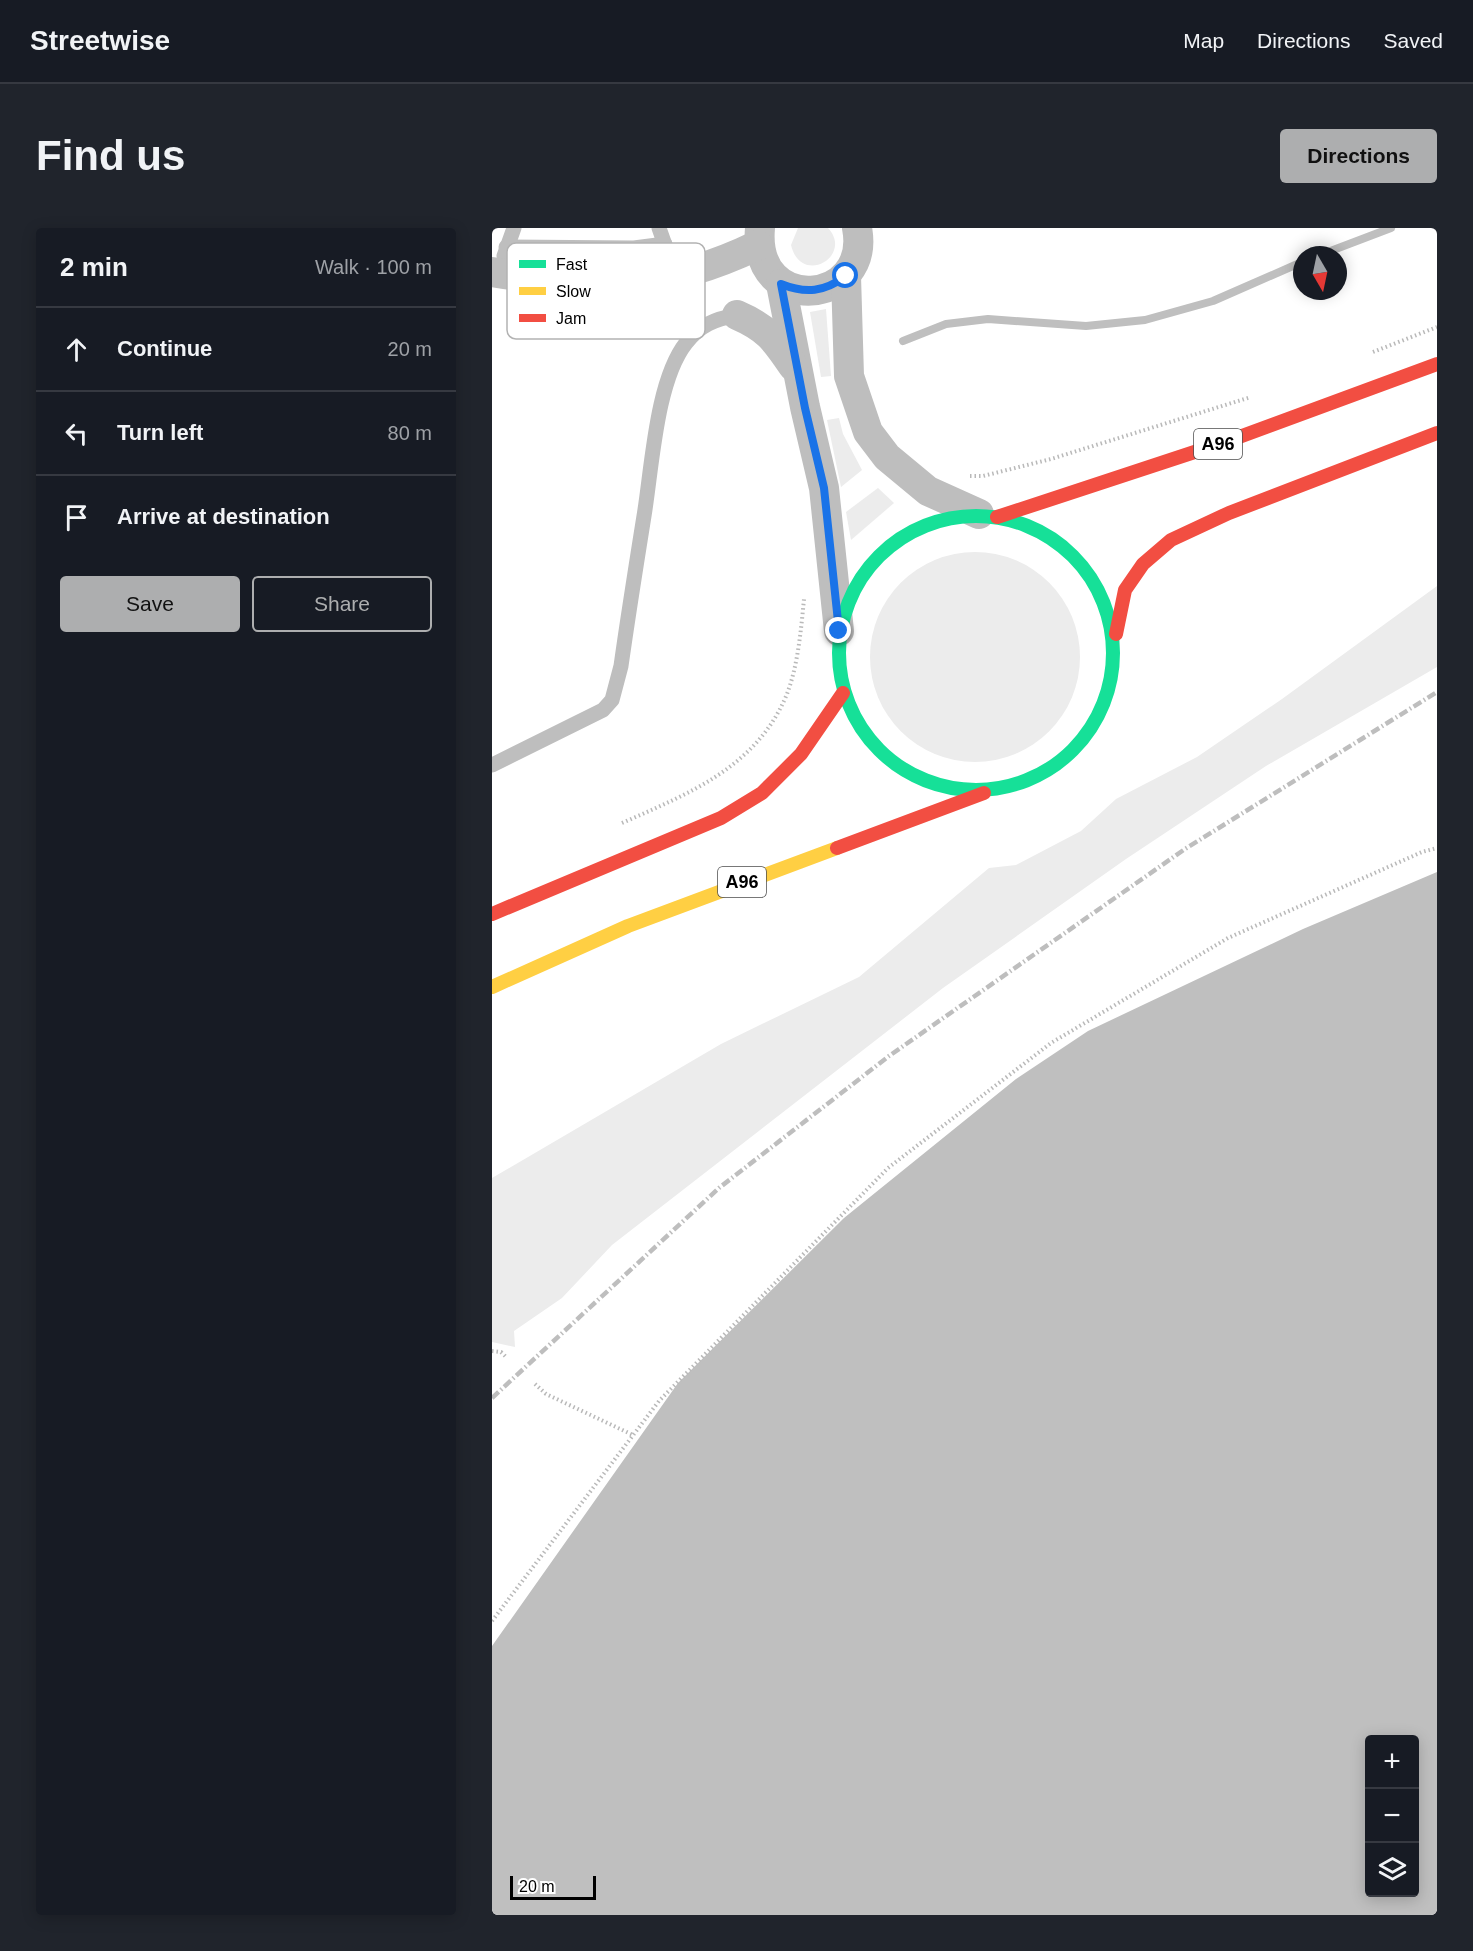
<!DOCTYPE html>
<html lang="en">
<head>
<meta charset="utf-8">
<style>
	body { margin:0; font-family:Helvetica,sans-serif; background:#20242c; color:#f1f3f6 }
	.controls { position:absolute; right:18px; bottom:18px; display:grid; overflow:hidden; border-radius:6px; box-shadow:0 3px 15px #0003 }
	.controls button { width:54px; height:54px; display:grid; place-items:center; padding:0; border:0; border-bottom:2px solid #363941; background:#171b24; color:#f1f3f6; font:30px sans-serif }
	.compass { position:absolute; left:801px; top:18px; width:54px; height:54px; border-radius:50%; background:#171b24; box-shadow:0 3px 15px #0003; rotate:171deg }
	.scale { position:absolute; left:18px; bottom:15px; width:86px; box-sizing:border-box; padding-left:6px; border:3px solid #000; border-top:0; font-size:16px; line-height:21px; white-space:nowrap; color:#000; -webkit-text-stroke:4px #fff; paint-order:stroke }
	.stop { position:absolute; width:18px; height:18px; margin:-14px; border:4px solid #1a73e8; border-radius:50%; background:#fff }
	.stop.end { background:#1a73e8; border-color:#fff; box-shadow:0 2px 6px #0008 }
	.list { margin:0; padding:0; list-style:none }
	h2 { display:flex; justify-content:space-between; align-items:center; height:78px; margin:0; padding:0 24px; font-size:26px }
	h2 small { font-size:20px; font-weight:400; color:#9ea1a6 }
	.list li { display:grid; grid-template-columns:39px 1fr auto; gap:18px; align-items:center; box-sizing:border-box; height:84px; padding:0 24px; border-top:2px solid #363941 }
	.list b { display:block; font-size:22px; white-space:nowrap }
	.list em { font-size:20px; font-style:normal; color:#9ea1a6 }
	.actions { display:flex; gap:12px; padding:18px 24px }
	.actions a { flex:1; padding:14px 0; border:2px solid #adaeaf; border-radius:6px; text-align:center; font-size:21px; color:#adaeaf }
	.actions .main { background:#adaeaf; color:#111 }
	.icon { flex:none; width:33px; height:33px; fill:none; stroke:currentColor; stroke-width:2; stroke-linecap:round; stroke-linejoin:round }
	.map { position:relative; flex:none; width:945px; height:1687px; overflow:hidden; border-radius:6px }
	header { display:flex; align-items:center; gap:36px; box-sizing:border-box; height:84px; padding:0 30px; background:#171b24; border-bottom:2px solid #363941 }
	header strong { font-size:28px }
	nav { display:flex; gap:33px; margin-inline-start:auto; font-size:21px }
	.intro { display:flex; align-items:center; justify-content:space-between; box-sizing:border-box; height:144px; padding:0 36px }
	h1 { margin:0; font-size:42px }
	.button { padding:15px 27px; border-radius:6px; background:#adaeaf; color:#111; font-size:21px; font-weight:700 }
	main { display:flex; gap:36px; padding:0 36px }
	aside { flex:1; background:#171b24; border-radius:6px; box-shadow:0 3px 15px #0003 }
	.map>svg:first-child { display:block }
	.green { fill:#ececec }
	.water { fill:#bfbfbf; fill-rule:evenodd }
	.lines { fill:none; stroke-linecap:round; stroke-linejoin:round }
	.stream { stroke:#bfbfbf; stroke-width:8 }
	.path { stroke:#b9b9b9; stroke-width:4; stroke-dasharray:1.5 3; stroke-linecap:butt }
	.lane { stroke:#bebebe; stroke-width:15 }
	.street { stroke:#bebebe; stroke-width:30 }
	.fast { stroke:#16e098; stroke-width:14 }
	.slow { stroke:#ffcf43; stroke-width:14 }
	.jam { stroke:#f24e42; stroke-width:14 }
	.rail { stroke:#bebebe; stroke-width:4.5; stroke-dasharray:9 3 1.5 3; stroke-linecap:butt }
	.route { stroke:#1a73e8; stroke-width:8 }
	.labels { text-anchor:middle; stroke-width:4.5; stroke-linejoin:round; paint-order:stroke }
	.shield { fill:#fff; stroke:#4c4c4c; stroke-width:1.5 }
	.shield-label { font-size:18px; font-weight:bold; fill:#000 }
	.key { fill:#fff; stroke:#b2b2b2; stroke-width:1.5 }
	.key-label { font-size:16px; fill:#000 }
</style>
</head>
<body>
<header>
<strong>Streetwise</strong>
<nav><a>Map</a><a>Directions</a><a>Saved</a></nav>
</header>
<div class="intro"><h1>Find us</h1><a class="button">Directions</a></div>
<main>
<aside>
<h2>2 min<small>Walk · 100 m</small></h2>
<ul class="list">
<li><svg class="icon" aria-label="ahead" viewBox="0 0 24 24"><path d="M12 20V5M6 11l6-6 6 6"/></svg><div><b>Continue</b></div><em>20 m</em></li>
<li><svg class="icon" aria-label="left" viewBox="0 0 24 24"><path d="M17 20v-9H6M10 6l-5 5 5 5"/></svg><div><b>Turn left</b></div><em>80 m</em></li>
<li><svg class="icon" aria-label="arrive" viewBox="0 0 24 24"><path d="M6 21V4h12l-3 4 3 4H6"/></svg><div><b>Arrive at destination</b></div></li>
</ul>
<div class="actions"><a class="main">Save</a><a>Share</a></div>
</aside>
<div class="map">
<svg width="945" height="1687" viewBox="0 0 945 1687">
	<rect width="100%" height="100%" fill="#fff"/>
	<g class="green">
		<path d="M306,0h30c26,28 -27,59 -37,17z"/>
		<path d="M334,81l5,67 -10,1 -11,-65z"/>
		<path d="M347,190l4,16 19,36 -21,17 -14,-67z"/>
		<path d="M386,260l16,15 -43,37 -5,-28z"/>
		<circle cx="483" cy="429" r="105"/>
		<path d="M945,358v81l-171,99 -140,93 -183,129 -331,257 -50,53 -48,33 1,16 -23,-5v-164l229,-134 138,-67 130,-109 27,-3 65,-34 35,-32 81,-42 85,-58z"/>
	</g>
	<path class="water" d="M945,644v1043h-945v-269l186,-263 166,-165 172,-139 72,-48 215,-102zM878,1512h44v152h-44z"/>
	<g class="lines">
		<g class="stream">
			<path d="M828,27l71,-27"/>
			<path d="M411,113l43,-17 42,-5 98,7 59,-6 68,-19 89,-39"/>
		</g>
		<g class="path">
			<path d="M881,124l64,-25"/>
			<path d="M478,248h13l68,-17 200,-62"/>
			<path d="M130,595c68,-30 135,-56 165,-129 11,-29 14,-64 17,-95"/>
			<path d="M0,1123l9,1 6,6"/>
			<path d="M43,1156l11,10 87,41"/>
			<path d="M0,1393l167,-220 229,-233 163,-125 177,-105 194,-86 15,-4"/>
		</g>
		<g class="lane">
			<path d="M167,0l17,48"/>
			<path d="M14,19l128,1 31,-4"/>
			<path d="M12,28l10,-28"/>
			<path d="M0,537l111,-55 9,-10 9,-34c7,-50 15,-100 23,-150 8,-48 12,-135 42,-173 14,-18 29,-24 51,-28"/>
		</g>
		<g class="street">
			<path d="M268,0c-8,89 112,78 97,0"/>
			<path d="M0,44c104,17 169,20 266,-27"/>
			<path d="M354,48l3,100 19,56 19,25 41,34 51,23"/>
			<path d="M289,56l24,123 19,81 15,143"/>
			<path d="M245,87c30,13 38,24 56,51"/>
		</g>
		<circle class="fast" cx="484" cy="425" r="137"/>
		<path class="slow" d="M0,759l136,-61 209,-78"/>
		<g class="jam">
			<path d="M505,289l234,-77 206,-76"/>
			<path d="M624,406l9,-44 18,-26 28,-24 58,-27 208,-80"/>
			<path d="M345,620l147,-55"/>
			<path d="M0,686l229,-96 41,-25 39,-39 42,-61"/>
		</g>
		<path class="rail" d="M0,1170l227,-210 170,-132 296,-207 252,-157"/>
	</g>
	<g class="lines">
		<path class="route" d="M347,403l-15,-143 -19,-80 -24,-124c25,10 43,8 65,-8"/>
	</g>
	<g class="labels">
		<g class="shield">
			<rect x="702" y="201" width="48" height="30" rx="4.5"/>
			<rect x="226" y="639" width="48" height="30" rx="4.5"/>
		</g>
		<g class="shield-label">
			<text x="726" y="222">A96</text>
			<text x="250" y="660">A96</text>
		</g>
	</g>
	<rect x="15" y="15" width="198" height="96" rx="9" class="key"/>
	<rect x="27" y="32" width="27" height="8" fill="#16e098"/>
	<rect x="27" y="59" width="27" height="8" fill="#ffcf43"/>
	<rect x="27" y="86" width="27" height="8" fill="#f24e42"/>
	<g class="key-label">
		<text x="64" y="42">Fast</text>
		<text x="64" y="69">Slow</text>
		<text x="64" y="96">Jam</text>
	</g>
</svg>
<div class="controls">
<button>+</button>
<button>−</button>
<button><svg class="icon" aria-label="layers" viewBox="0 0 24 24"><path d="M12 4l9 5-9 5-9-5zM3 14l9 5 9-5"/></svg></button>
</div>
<svg class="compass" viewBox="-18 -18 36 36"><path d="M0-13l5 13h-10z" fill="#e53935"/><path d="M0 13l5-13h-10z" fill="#9ea1a6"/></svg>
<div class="scale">20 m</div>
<div class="stop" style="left:354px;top:48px"></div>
<div class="stop end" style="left:347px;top:403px"></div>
</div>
</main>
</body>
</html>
